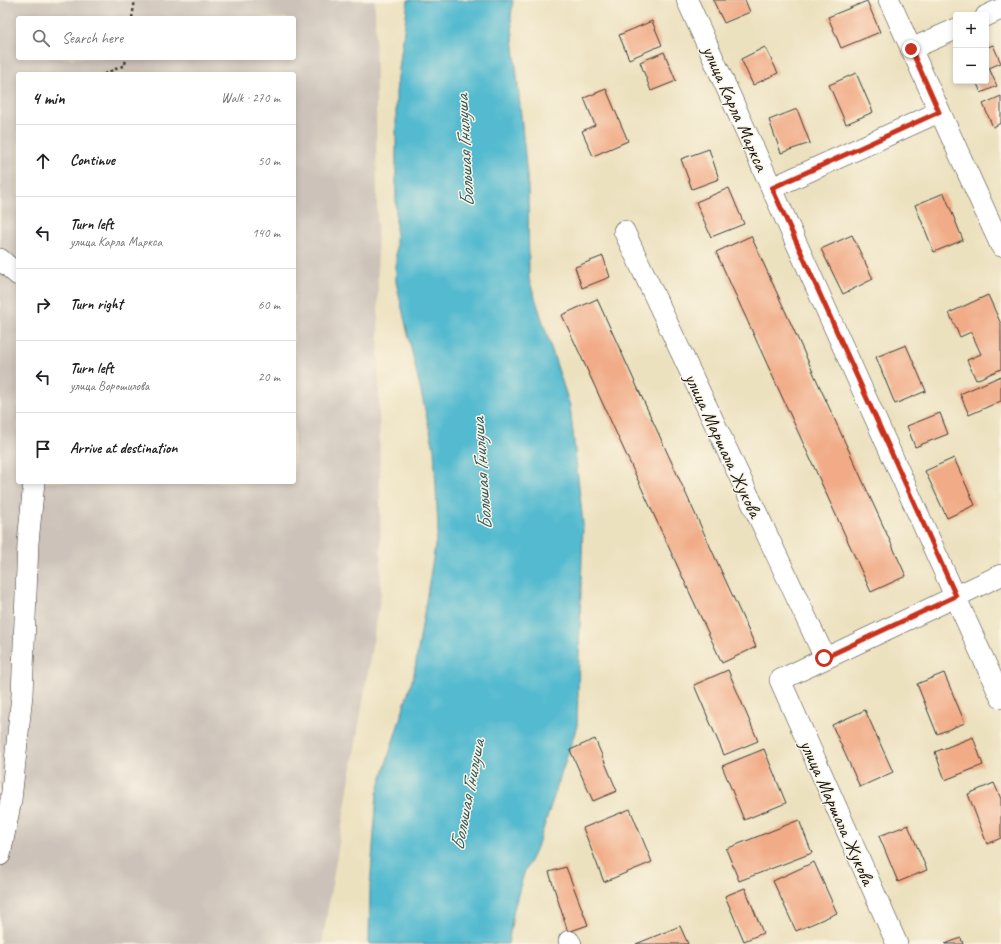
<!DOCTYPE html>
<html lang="en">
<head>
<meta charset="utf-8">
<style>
	body { margin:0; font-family:Caveat,sans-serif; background:#f2f2f2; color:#202124 }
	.controls { position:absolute; right:12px; top:12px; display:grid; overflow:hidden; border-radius:4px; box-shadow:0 2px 6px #0003 }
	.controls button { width:36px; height:36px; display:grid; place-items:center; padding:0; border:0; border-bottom:1px solid #e0e0e0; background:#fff; color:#202124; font:20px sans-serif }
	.stop { position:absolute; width:12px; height:12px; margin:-9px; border:3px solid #c8321e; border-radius:50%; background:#fff }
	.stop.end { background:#c8321e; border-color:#fff; box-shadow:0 1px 4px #0008 }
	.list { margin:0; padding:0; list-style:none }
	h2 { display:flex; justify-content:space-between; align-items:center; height:52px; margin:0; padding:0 16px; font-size:17px }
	h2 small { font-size:13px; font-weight:400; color:#757577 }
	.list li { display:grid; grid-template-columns:26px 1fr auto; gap:12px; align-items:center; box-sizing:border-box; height:72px; padding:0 16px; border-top:1px solid #e0e0e0 }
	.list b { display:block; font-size:15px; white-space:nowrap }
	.list p { margin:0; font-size:13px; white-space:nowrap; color:#757577 }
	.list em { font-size:13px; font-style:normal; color:#757577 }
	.icon { flex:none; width:22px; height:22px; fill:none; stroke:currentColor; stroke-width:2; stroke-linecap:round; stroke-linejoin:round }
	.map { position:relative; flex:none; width:1001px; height:944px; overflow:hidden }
	.search { position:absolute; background:#fff; box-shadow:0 2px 6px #0003; left:16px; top:16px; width:280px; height:44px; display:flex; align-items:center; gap:10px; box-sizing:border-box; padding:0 14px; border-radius:4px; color:#757577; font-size:15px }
	.panel { position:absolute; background:#fff; box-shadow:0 2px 6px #0003; left:16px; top:72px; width:280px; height:412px; border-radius:4px }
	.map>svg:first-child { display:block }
	.industrial { fill:#ccc2b9; fill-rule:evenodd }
	.water { fill:#52bacf; stroke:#376b76 }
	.building { fill:#f1ac87 }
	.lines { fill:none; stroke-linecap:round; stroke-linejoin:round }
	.street-casing { stroke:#3b3a34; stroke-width:22 }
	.path { stroke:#3b3a34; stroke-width:2.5; stroke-dasharray:3 3; stroke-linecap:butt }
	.street { stroke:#fff; stroke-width:21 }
	.route { stroke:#c8321e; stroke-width:5 }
	.labels { text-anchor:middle; stroke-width:3; stroke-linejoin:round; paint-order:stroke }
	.street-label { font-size:19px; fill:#1c1c1c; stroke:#fcf5e5 }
	.water-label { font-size:20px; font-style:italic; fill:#325b64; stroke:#fcf5e5 }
</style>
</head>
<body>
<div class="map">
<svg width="1001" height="944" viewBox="0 0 1001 944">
	<rect width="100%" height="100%" fill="#fcf5e5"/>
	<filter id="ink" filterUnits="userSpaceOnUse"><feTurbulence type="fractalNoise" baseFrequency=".025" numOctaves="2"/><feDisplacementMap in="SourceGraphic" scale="8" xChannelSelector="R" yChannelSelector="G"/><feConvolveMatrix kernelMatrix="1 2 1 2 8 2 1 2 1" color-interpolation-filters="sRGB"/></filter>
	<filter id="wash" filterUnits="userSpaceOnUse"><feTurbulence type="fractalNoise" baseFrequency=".012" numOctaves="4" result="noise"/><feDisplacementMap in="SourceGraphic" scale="16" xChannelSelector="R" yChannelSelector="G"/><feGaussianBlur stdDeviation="0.9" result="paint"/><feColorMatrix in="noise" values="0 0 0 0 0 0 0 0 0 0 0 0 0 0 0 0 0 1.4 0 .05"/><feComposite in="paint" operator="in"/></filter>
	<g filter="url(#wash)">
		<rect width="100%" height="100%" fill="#ece1bf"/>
		<path class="industrial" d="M0,0h375l6,594 -59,350h-322zM18,18h276v40h-276zM18,74h276v408h-276z"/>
		<path class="water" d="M408,0h105l-2,17 17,168 1,94 41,127 13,117 -6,203 -39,119 -14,28 -10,36 -6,35h-139l1,-58 7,-93 37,-119 24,-146 -4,-79 -38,-167v-190z"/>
		<g id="blocks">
			<g class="building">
				<path d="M713,0h32l5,12 -26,11z"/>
				<path d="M867,1l13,31 -39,16 -13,-31z"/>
				<path d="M652,21l10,24 -33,14 -10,-24z"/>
				<path d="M993,45l8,18 -12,5 8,18 -16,7 -5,-12h10v-33z"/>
				<path d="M765,47l13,26 -25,12 -12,-26z"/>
				<path d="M664,52l12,29 -25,10 -11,-29z"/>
				<path d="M856,73l17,39 -27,12 -17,-39z"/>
				<path d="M606,89l22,52 -35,15 -11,-25 13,-6 -11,-27z"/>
				<path d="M1001,96v27l-8,4 -10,-23z"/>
				<path d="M797,109l13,34 -29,10 -12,-33z"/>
				<path d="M709,149l10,30 -27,10 -11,-30z"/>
				<path d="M729,188l15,36 -33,13 -15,-35z"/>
				<path d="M944,193l19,47 -29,12 -19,-47z"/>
				<path d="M852,235l21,44 -30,15 -22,-45z"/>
				<path d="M751,236l155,340 -35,16 -155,-340z"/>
				<path d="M603,256l7,21 -28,11 -7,-21z"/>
				<path d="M988,295l13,29v45l-25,11 -9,-20 14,-6 -10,-22 -11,5 -11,-24z"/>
				<path d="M597,299l159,348 -34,16 -160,-348z"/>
				<path d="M906,345l20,46 -31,13 -19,-47z"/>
				<path d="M1001,376v25l-32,14 -9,-21z"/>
				<path d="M940,413l8,21 -33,13 -8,-21z"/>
				<path d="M954,458l21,47 -28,13 -22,-47z"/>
				<path d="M728,670l30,71 -34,14 -30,-70z"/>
				<path d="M944,673l21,50 -28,11 -20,-50z"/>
				<path d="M865,710l28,62 -33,15 -28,-62z"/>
				<path d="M973,737l10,28 -38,15 -10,-28z"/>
				<path d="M595,739l22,52 -24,10 -23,-51z"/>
				<path d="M764,749l22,54 -42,17 -22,-54z"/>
				<path d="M994,783l7,16v39l-14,6 -19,-50z"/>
				<path d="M630,809l22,53 -48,20 -21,-54z"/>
				<path d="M799,820l13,33 -73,28 -13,-32z"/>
				<path d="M908,825l19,45 -29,12 -19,-46z"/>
				<path d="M814,862l23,51 -41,18 -23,-50z"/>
				<path d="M566,867l22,58 -20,7 -19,-60z"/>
				<path d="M745,888l18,45 -19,8 -19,-45z"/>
				<path d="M680,926l8,18h-52z"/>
				<path d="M961,938l2,6h-18z"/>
			</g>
		</g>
	</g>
	<g filter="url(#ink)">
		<use href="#blocks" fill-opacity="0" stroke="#3b3a34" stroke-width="1"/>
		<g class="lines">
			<g class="street-casing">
				<g id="street">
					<path d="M687,0l314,698"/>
					<path d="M889,0l112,246"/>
					<path d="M986,16l15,-7"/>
					<path d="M911,49l45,-20"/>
					<path d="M772,188l167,-76"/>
					<path d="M624,231l201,427"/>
					<path d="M0,259l18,16"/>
					<path d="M0,855l11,-55 11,-105 6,-152 6,-61"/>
					<path d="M569,941l2,3"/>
					<path d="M897,944l-117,-264 221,-105"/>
				</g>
			</g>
			<g class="path">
				<path d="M132,18l3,-18"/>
				<path d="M104,74l21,-9 1,-7"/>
			</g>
			<use href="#street" class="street"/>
		</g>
	</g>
	<g class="lines" filter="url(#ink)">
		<path class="route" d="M824,658l132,-62 -184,-408 167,-76 -28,-63"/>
	</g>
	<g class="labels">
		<g class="street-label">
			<text transform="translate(736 108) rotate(66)" y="7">улица Карла Маркса</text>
			<text transform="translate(724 445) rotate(65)" y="7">улица Маршала Жукова</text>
			<text transform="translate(838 812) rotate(66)" y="7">улица Маршала Жукова</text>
		</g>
		<g class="water-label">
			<text transform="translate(464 151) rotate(-93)" y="7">Большая Гнилуша</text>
			<text transform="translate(481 474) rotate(-94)" y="7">Большая Гнилуша</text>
			<text transform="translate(467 795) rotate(-79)" y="7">Большая Гнилуша</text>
		</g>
	</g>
</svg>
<div class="controls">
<button>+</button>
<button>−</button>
</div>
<div class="stop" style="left:824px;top:658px"></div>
<div class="stop end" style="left:911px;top:49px"></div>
<div class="search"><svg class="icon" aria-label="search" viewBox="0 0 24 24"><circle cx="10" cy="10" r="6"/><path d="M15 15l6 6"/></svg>Search here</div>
<section class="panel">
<h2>4 min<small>Walk · 270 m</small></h2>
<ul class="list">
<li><svg class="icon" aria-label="ahead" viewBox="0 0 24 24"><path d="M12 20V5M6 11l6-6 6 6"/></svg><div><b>Continue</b></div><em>50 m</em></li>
<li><svg class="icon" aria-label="left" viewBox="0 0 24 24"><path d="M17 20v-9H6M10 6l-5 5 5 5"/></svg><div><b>Turn left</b><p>улица Карла Маркса</p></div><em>140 m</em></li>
<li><svg class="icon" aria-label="right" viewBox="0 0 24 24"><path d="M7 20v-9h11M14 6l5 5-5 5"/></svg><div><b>Turn right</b></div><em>60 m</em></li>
<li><svg class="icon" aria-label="left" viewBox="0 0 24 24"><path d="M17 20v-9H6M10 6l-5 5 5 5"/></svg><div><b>Turn left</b><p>улица Ворошилова</p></div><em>20 m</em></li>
<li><svg class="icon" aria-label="arrive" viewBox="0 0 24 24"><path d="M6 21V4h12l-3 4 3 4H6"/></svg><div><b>Arrive at destination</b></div></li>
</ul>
</section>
</div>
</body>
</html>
